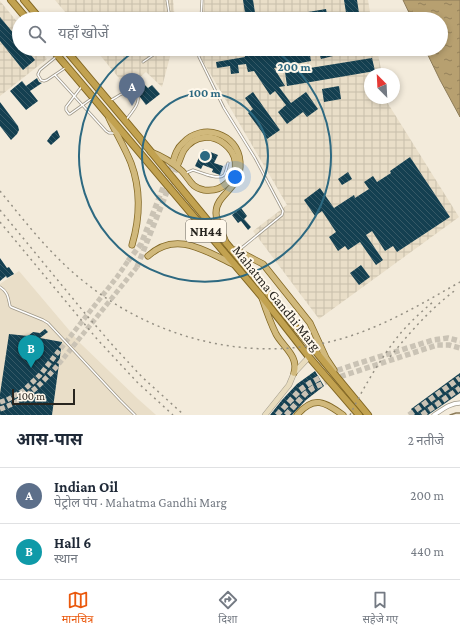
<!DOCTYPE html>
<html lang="hi">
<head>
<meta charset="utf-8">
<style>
	body { margin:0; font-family:"Crimson Pro","Noto Sans Devanagari",serif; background:#f2f2f3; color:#1f2937 }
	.compass { position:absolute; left:364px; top:68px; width:36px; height:36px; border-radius:50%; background:#fff; box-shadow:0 2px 6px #0003; rotate:336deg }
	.scale { position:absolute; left:12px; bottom:10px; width:63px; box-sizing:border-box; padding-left:4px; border:2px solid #28251f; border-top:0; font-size:11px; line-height:14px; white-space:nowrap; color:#28251f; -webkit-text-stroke:3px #fff8eb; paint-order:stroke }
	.you { position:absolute; left:235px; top:177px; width:14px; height:14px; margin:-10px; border:3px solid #fff; border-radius:50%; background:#1a73e8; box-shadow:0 0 0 6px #1a73e833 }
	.badge { display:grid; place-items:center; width:26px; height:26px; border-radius:50%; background:#ea580c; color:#fff; font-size:13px; font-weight:700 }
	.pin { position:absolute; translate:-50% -33px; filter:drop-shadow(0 1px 2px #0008) }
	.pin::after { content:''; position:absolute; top:21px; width:14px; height:12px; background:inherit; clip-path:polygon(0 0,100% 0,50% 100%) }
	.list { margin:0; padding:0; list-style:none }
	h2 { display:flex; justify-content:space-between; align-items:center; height:52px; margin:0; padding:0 16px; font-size:17px }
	h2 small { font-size:13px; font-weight:400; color:#747a83 }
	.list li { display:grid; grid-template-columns:26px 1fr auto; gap:12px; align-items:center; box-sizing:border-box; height:56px; padding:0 16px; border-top:1px solid #e0e1e3 }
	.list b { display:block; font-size:15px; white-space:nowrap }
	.list p { margin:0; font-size:13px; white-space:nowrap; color:#747a83 }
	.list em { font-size:13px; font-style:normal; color:#747a83 }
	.icon { flex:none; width:22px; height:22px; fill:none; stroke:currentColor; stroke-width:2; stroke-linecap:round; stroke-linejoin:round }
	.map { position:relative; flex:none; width:460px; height:415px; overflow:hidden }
	.search { position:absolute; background:#fff; box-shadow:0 2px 6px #0003; left:12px; right:12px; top:12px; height:44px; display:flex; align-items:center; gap:10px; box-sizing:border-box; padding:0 14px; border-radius:22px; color:#747a83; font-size:15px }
	.sheet { height:164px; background:#fff }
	nav { display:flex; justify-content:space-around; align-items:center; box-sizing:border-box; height:56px; border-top:1px solid #e0e1e3; background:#fff; font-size:11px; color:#747a83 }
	nav a { display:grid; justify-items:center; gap:2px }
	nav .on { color:#ea580c }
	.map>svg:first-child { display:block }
	.built { fill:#e9dec8 }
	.industrial { fill:url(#industrial-grid) }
	.water { fill:url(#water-ripples); stroke:#8c7b58 }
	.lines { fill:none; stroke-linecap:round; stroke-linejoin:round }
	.stream { stroke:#8c7b58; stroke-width:1.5 }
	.building { fill:url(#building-back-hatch) }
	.secondary-tunnel { stroke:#cac3b5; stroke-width:5; stroke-dasharray:5 2.5; stroke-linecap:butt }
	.primary-tunnel { stroke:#cac3b5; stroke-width:5.5; stroke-dasharray:5.5 3; stroke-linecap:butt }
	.service-casing { stroke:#9f9889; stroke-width:3 }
	.minor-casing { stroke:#9f9889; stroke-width:5 }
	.secondary-casing { stroke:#9f9889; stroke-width:6 }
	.primary-casing { stroke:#826723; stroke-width:7 }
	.trunk-casing { stroke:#826723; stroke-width:8 }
	.service { stroke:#fff; stroke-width:1.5 }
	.minor { stroke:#fff; stroke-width:3.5 }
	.secondary { stroke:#e8dcbe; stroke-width:5 }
	.primary { stroke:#d1b97c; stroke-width:5.5 }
	.trunk { stroke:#c2a250; stroke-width:6 }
	.rail { stroke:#959084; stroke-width:1.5; stroke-dasharray:2 4; stroke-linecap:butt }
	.ring { fill:none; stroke:#2d6981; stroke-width:2 }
	.labels { text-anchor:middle; stroke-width:4; stroke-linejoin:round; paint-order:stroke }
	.shield { fill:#fff8eb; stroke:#68645c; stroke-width:1 }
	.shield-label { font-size:13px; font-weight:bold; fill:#28251f }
	.street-label { font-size:14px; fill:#28251f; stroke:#fff8eb }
	.centre { fill:#2d6981; stroke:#fff8eb; stroke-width:2 }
	.ring-label { font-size:12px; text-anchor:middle; font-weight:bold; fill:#2d6981; stroke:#fff8eb; stroke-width:4; stroke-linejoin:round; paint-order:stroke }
</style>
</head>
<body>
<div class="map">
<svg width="460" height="415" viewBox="0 0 460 415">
	<defs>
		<pattern id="industrial-grid" width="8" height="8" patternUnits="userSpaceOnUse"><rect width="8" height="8" fill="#e9dec8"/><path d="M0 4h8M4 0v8" fill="none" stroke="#c8beab"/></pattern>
		<pattern id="water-ripples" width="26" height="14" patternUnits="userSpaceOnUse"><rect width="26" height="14" fill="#b7a070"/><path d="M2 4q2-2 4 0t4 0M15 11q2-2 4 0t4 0" fill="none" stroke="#95825b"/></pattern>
		<pattern id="building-back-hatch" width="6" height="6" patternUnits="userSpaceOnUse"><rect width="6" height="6" fill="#144051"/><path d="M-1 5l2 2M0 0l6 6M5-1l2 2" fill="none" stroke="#365966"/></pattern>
	</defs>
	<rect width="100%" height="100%" fill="#f3ebdb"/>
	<path class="built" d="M19,271l61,72 58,56 18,16h-156v-131z"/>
	<g class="industrial">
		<path d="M55,0h118l2,19h-104z"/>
		<path d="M204,0h164l3,19h-168z"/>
		<path d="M0,1l19,23v25h20l8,10 -47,37z"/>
		<path d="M95,49h77l-10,38 -16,-15 -19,16z"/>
		<path d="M201,49h176l5,25h-12v24h16l1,4 72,115 -140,102 -66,-88 34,-26 -87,-149z"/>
	</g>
	<path class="water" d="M403,0h57v117l-20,-37 -15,-31h16v-30h-29z"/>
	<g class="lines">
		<path class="stream" d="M450,415l6,-2h4"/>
	</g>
	<g class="building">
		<path d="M243,0h10l3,19h-10z"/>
		<path d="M344,0h13l2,13 -2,1v5h-10z"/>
		<path d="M326,9l2,10h-50v-2z"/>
		<path d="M0,17l19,23v9h7l9,11 -12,10 -23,-29z"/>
		<path d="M244,49h65l2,12 -37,7 11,18 -6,1 12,16 15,-11 12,17 -11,8 -4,-5 -16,12 -9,-12 8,-7 -11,-14 -5,4 -16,-24 -6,1 -2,-8 -8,1 1,8 -8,1 -1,-8 -13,2 -1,-6 29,-5z"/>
		<path d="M339,49h10v3l-28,7 -2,-6 7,-2 1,1z"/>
		<path d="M372,58l3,13 -88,15 -2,-14z"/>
		<path d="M37,78l2,4 3,1 -12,8 8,10 -12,9 -16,-19 12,-10 4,5z"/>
		<path d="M143,83l5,5 4,-3 8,9 -14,11 -6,-8 -1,-3 -5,-5z"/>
		<path d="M339,86l2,13 -17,3 -2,-13z"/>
		<path d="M253,92l27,38 -13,9 -19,-26 5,-4 -8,-11z"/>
		<path d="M0,102l18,24 1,4 -2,4 -6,6 -11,-14z"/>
		<path d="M57,130l3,7 -9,8 -4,-4 5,-7z"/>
		<path d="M203,149l15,6 -4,8 9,3 -3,9 -8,-3 1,-3 -10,-4 -2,4 -6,-3z"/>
		<path d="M410,157l40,60 -53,35 -4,-6 -8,5 -13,-20 -6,4 17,25 -7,5 -16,-23 -12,8 -3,-4 -7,5 -9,-14 7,-5 -14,-21 -7,5 -11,-16 16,-12 14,20 20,-13 1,3 14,-9 -5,-7 9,-6 4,6 14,-9 -1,-2z"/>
		<path d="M348,172l4,7 -10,6 -4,-6z"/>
		<path d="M241,208l6,8 -3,3 7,8 -3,3 -7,-9 -3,2 -6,-8z"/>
		<path d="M0,258l7,10 2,-1 5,7 -7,4 -1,-2 -6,5z"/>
		<path d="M361,265l9,12 -11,8 -9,-12z"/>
		<path d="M45,329l3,3 -8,6 22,4 -10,73h-52v-21l9,-60 19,2 5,-4 7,1z"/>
		<path d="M315,371l9,15 -18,14 -14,15h-22l12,-15 15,-16z"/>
		<path d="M460,373v20l-32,22h-14l-3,-6z"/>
	</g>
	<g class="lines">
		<g class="secondary-tunnel">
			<path d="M0,402l7,-2 16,-9 17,-16 77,-98 11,-16"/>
			<path d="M0,409c37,-12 59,-46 83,-75 18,-22 36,-45 54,-67"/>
		</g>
		<g class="primary-tunnel">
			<path d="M128,261l13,-17 32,-82"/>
			<path d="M137,267l41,-103"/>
			<path d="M277,415l23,-25 10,-7 17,-9 26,-9 80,-25 15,-2 12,3"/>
			<path d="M286,415l19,-21 8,-6 17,-8 107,-35h12l11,3"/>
			<path d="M409,415l51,-37"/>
			<path d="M422,415l38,-27"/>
		</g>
		<g class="service-casing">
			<g id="service">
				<path d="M167,0l3,19"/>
				<path d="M201,19l1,-19"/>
				<path d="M198,49l1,8 25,51 31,50 28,53 -1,4 -43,35"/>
				<path d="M56,57l-16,13 -2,4v1l3,5 3,1 3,-1 18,-12"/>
				<path d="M143,62l19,-13"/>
				<path d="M55,75l51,56 3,2h5"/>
				<path d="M82,86l-16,21v3l3,4h1l21,-15"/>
				<path d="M111,100c5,-2 11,-8 17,-8 3,-1 7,1 9,3 5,7 -7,19 -11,25"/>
				<path d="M186,173l7,-3c7,2 26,11 31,5 2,-3 3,-9 4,-12"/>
				<path d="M0,287c8,5 8,10 10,19l1,1 32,13 5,3 72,77 15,15"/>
			</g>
		</g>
		<g class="minor-casing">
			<path id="minor" d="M434,415c8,-5 16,-12 26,-12"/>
		</g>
		<g class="secondary-casing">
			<path id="secondary" d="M265,415l24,-30 5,-12 15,-16"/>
		</g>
		<g class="primary-casing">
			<g id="primary">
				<path d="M109,118c7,15 16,30 22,45 10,27 9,55 1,82"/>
				<path d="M151,152c11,4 21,10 31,19 8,8 8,16 22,19 8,1 17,-1 23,-7 28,-27 -20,-66 -43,-33 -3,5 -4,10 -6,14"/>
				<path d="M173,162c2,-7 4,-14 10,-19 19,-21 55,-10 57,19 2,27 -24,31 -24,51 0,9 6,19 9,27"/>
				<path d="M231,249l7,2 25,13 47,59 16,35 8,12"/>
				<path d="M148,256c28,-26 57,-5 85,8"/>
				<path d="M262,298c4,12 8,24 14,36 7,13 23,22 18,39"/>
				<path d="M297,415c17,-20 28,-13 46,0"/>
			</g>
		</g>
		<g class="trunk-casing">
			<g id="trunk">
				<path d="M11,0l16,19"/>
				<path d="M24,0l16,19"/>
				<path d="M52,49l210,248 47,60 50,58"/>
				<path d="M65,49l73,87 230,279"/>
			</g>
		</g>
		<use href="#service" class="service"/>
		<use href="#minor" class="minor"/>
		<use href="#secondary" class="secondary"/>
		<use href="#primary" class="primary"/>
		<use href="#trunk" class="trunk"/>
		<g class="rail">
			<path d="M0,191c27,33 53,67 87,93 66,53 158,78 242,58 47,-11 89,-36 131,-60"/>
			<path d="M0,210l88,107 29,33 25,27 42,38"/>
			<path d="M0,222l97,117 40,43 36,33"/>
			<path d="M390,357c20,-25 41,-49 67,-68"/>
			<path d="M350,415c13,-27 31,-57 49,-80 10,-12 22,-23 34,-33"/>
		</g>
	</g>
	<g class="ring">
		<circle cx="205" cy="156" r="63"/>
		<path d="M272 49A126 126 0 1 1 138 49"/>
	</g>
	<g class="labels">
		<rect class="shield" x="186" y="220" width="40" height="22" rx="3"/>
		<g class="shield-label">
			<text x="206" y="236">NH44</text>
		</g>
		<g class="street-label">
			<text transform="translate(277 298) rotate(51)" y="5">Mahatma Gandhi Marg</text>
		</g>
	</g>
	<circle cx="205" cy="156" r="6" class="centre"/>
	<g class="ring-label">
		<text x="294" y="71">200 m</text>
		<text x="205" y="97">100 m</text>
	</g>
</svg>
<svg class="compass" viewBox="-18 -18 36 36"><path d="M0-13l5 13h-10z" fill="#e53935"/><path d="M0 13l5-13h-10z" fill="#747a83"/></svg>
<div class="scale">100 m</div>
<div class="you"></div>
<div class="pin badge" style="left:132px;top:106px;background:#5c6f8a">A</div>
<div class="pin badge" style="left:31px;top:368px;background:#0f9aa8">B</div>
<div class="search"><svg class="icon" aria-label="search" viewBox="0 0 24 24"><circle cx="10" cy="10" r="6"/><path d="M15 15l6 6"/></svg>यहाँ खोजें</div>
</div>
<section class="sheet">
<h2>आस-पास<small>2 नतीजे</small></h2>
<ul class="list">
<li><span class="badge" style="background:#5c6f8a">A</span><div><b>Indian Oil</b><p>पेट्रोल पंप · Mahatma Gandhi Marg</p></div><em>200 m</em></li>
<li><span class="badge" style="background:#0f9aa8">B</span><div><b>Hall 6</b><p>स्थान</p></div><em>440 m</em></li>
</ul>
</section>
<nav>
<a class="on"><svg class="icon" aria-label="map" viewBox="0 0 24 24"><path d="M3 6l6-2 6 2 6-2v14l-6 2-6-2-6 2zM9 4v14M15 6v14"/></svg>मानचित्र</a>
<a><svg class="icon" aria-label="directions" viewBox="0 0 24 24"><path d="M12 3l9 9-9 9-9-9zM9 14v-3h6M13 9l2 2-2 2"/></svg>दिशा</a>
<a><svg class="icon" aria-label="saved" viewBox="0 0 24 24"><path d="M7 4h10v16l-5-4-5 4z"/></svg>सहेजे गए</a>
</nav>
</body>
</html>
